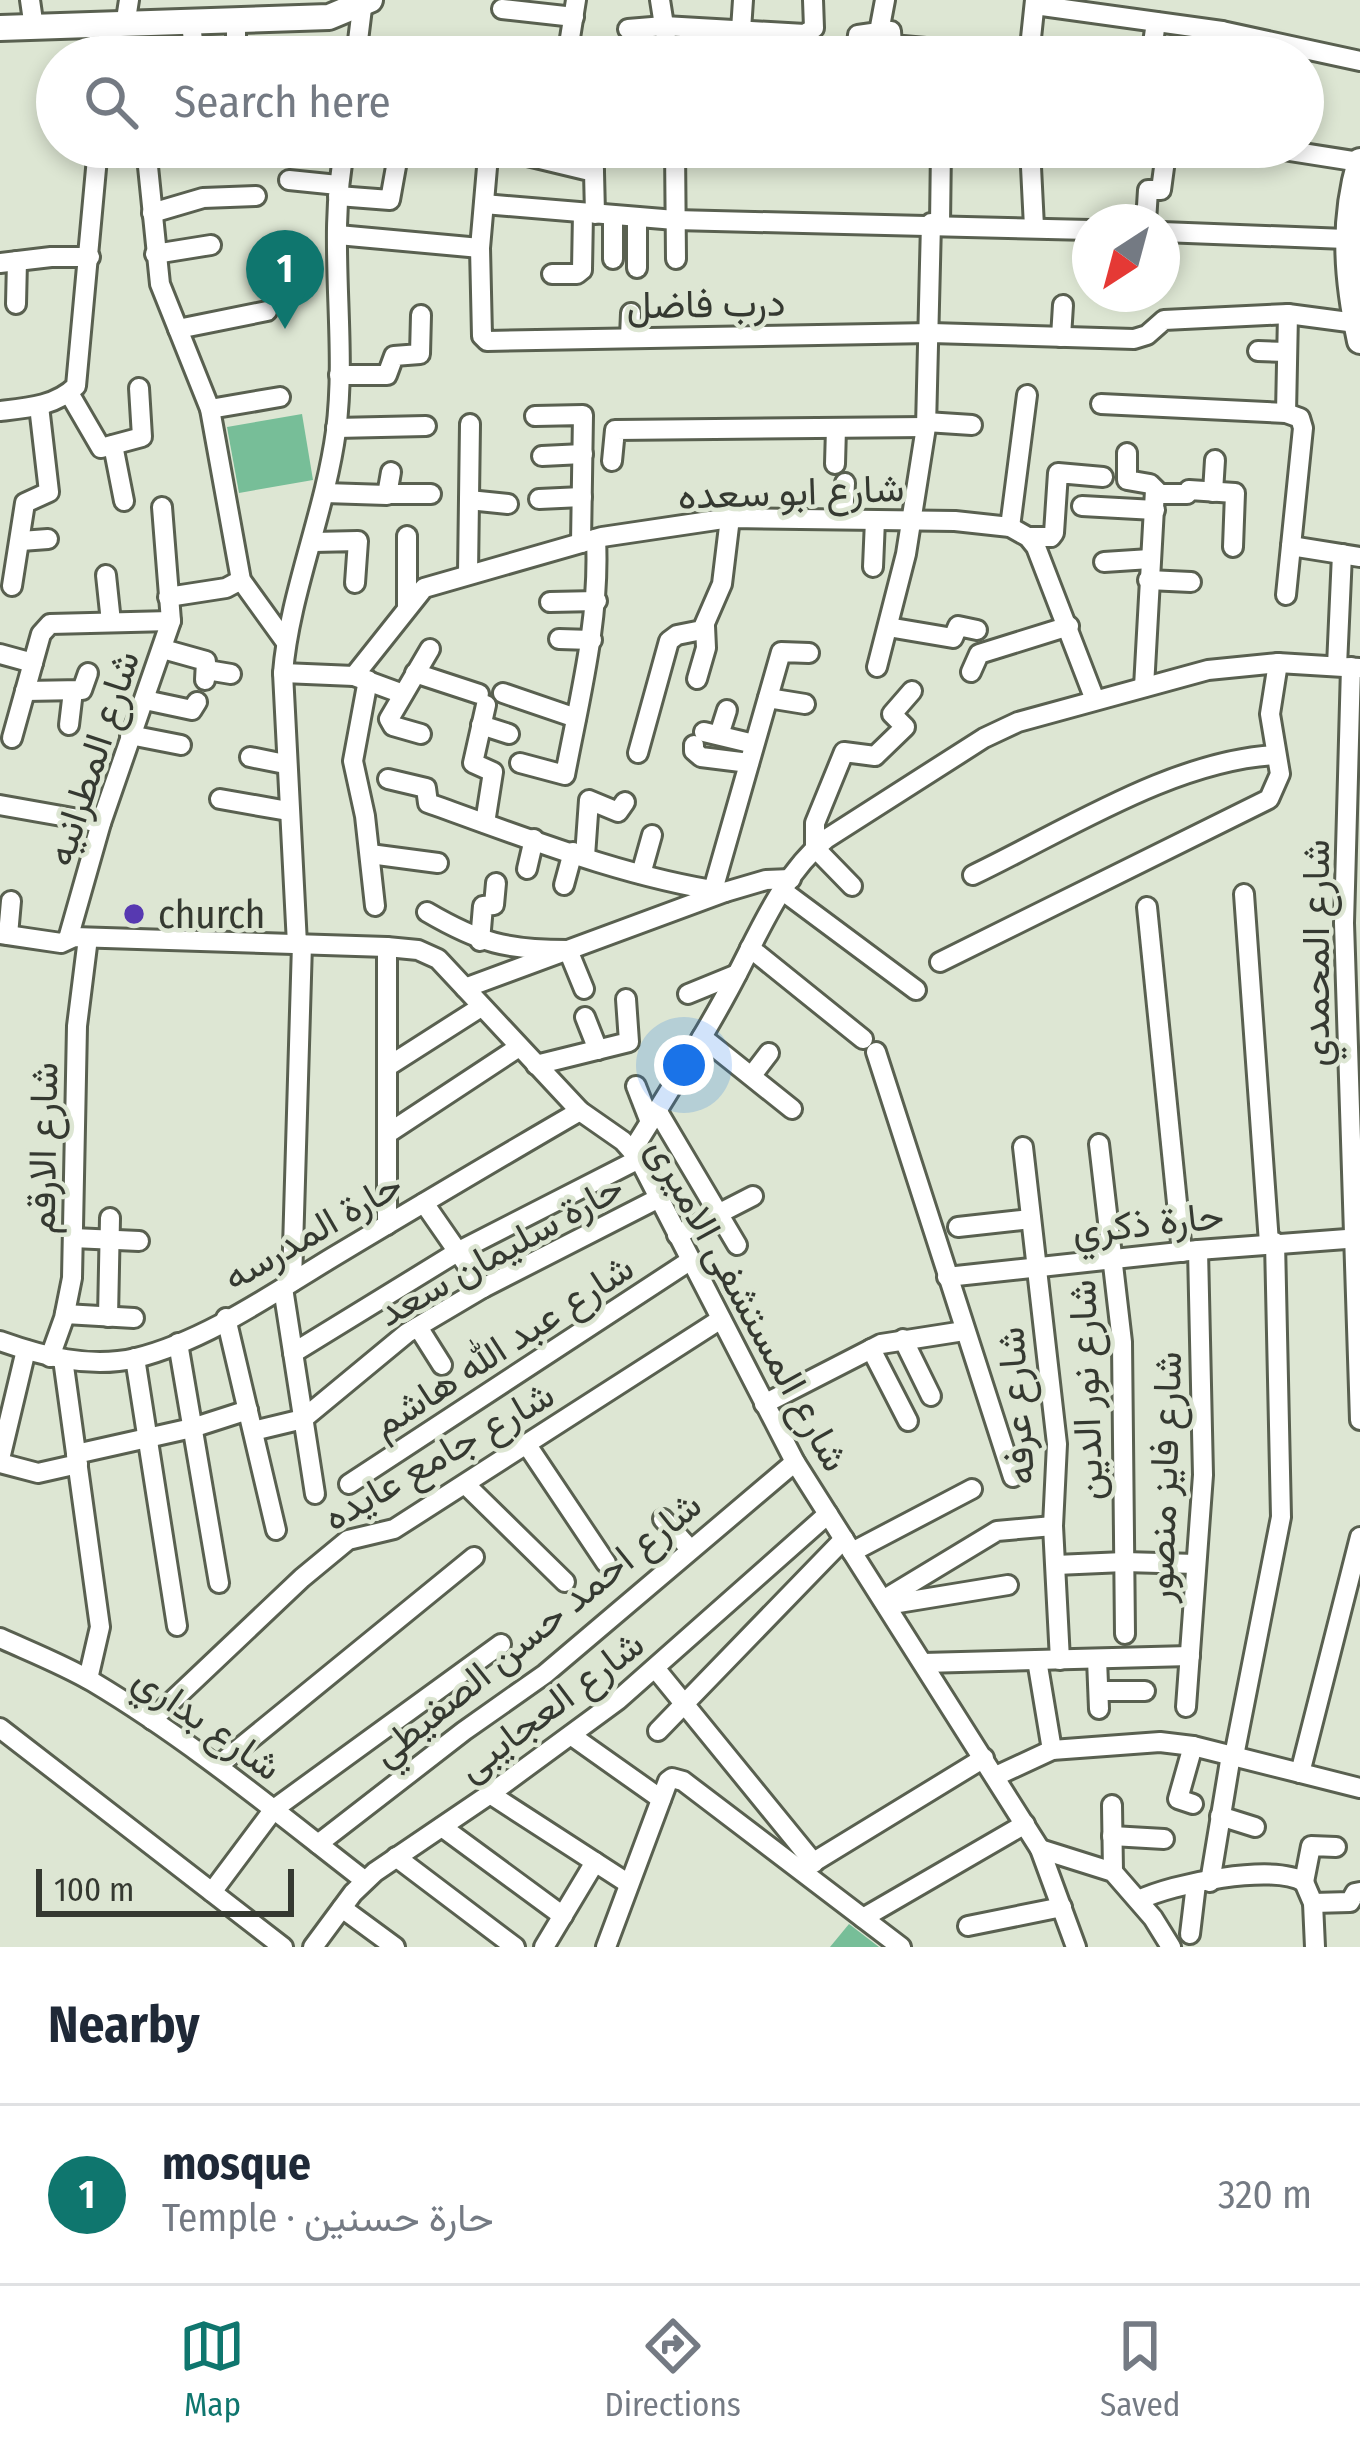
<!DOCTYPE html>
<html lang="en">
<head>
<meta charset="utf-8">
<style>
	body { margin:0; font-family:"Fira Sans Condensed",Vazirmatn,sans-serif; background:#f2f2f3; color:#1f2937 }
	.compass { position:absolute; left:1072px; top:204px; width:108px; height:108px; border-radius:50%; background:#fff; box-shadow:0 6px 18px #0003; rotate:216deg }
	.scale { position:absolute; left:36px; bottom:30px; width:258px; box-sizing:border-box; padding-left:12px; border:6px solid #353931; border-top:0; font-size:33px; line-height:42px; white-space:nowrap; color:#353931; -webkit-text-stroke:9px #dde6d3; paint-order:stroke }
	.you { position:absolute; left:684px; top:1065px; width:42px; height:42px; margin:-30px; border:9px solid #fff; border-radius:50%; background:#1a73e8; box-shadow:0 0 0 18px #1a73e833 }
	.badge { display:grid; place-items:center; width:78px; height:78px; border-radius:50%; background:#0f766e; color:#fff; font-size:39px; font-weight:700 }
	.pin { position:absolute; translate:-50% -99px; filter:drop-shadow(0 3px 6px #0008) }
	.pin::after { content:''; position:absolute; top:63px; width:42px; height:36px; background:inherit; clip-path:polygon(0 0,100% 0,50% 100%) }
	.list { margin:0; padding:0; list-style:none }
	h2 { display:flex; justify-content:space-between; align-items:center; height:156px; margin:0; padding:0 48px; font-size:51px }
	h2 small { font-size:39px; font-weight:400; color:#747a83 }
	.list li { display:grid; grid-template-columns:78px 1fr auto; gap:36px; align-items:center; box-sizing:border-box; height:180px; padding:0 48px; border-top:3px solid #e0e1e3 }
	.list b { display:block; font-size:45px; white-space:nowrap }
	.list p { margin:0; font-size:39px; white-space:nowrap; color:#747a83 }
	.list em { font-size:39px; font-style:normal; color:#747a83 }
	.icon { flex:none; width:66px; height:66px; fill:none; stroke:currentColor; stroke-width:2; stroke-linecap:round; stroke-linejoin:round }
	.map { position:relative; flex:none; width:1360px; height:1947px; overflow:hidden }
	.search { position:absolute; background:#fff; box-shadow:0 6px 18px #0003; left:36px; right:36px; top:36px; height:132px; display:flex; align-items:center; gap:30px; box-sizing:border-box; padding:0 42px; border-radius:66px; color:#747a83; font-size:45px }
	.sheet { height:336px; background:#fff }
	nav { display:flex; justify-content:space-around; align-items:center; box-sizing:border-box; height:168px; border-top:3px solid #e0e1e3; background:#fff; font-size:33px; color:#747a83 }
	nav a { display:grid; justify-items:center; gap:6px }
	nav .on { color:#0f766e }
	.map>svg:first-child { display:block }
	.building { fill:#77be98 }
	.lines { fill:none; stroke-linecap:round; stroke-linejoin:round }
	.street-casing { stroke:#596050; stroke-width:24 }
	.secondary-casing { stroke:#596050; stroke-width:30 }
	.street { stroke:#fff; stroke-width:18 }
	.secondary { stroke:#fff; stroke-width:24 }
	.poi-dot { fill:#5739b1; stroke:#dde6d3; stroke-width:4.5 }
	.labels { text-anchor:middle; stroke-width:9; stroke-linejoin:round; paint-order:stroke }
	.street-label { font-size:39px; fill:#353931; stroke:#dde6d3 }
	.poi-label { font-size:39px; fill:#353931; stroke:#dde6d3; text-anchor:start }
</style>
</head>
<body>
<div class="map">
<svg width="1360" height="1947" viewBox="0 0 1360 1947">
	<rect width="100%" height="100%" fill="#dde6d3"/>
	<g class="building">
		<path d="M302,414l11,66 -74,13 -12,-66z"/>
		<path d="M849,1924l30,23h-49z"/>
	</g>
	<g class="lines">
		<g class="street-casing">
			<g id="street">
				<path d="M30,0l4,28"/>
				<path d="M660,0l9,57"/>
				<path d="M1035,5l187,26 138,30"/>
				<path d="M502,9l72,8"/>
				<path d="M191,24l4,33"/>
				<path d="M125,26l4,-26"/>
				<path d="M628,29l36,-3 141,8 9,-6 -1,-28"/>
				<path d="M741,30l2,-30"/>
				<path d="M880,30l11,1 1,14 45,4"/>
				<path d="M1029,49l37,2"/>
				<path d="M106,57l3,-31"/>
				<path d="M236,57v-35"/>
				<path d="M356,57l7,-57"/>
				<path d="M567,57l9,-57"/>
				<path d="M855,57l3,-22 21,-3 6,-32"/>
				<path d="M1029,57l6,-57"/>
				<path d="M1151,57l5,-35"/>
				<path d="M1218,57l4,-26"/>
				<path d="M146,147l14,137 50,125 31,171 44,61"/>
				<path d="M462,147l20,4 6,5 -8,92 2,88 5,5 444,-8 203,6 13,-4 17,-15 124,-6 68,9"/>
				<path d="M593,147l1,25"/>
				<path d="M675,147l1,112"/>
				<path d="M1030,147l4,80"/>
				<path d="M1264,147l96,15"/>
				<path d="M515,153l79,19 1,42"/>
				<path d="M289,180l49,5"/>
				<path d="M338,196l52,4 7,-39"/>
				<path d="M484,204l191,16 415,10"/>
				<path d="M152,213l51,-15 53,-2"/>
				<path d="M613,215v44"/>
				<path d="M1146,222l2,-32h13l4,-30"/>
				<path d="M940,224l1,-77"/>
				<path d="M1162,232l184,7"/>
				<path d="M338,235l142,13"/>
				<path d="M155,254l56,-9"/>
				<path d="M0,263l51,-6h39"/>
				<path d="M637,268v-51"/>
				<path d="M552,274h25l5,-4 1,-57"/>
				<path d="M16,304l1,-43"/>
				<path d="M178,329l89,-18"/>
				<path d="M630,337l1,-24"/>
				<path d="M1061,337l2,-32"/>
				<path d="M1258,351l29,1"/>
				<path d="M339,375h48l7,-19 26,-2 1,-39"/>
				<path d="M69,393l32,55 41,-11 -3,-49"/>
				<path d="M1101,404l185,9 14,5 3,10 -17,167"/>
				<path d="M210,409l70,-12"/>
				<path d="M0,411c27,-3 56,-5 76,-25l22,-239"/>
				<path d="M1286,413l2,-99"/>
				<path d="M535,416l48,-1 -2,128"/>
				<path d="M926,422l46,3"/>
				<path d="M336,428l90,-2"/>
				<path d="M113,445l11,56"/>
				<path d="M1127,453v27l23,4 10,10h27l2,-4 46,3 -2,54"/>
				<path d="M542,456l41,-2"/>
				<path d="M612,461l3,-31 311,-3"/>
				<path d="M835,464l1,-36"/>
				<path d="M1213,492l2,-32"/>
				<path d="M325,493l62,2 4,-23"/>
				<path d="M389,494h42"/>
				<path d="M539,499l43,-2"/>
				<path d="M469,500l39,4"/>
				<path d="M1082,506l73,4"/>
				<path d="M843,519l2,-36"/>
				<path d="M1010,527l17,-132"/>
				<path d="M1028,537h23l3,-4 4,-60 45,4"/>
				<path d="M21,541l27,-2"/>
				<path d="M314,542l44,-1 -3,42"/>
				<path d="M1291,546l69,11"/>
				<path d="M1104,562l46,-3"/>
				<path d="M873,567l2,-47"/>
				<path d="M468,574l2,-150"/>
				<path d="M106,575l5,47"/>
				<path d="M1148,580l43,2"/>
				<path d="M12,586l13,-83 24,-11 -10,-86"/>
				<path d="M168,597l58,-9 15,-8"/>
				<path d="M550,602l47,-1"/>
				<path d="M407,606v-70"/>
				<path d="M888,627l65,11 5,-12 19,4"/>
				<path d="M559,639l33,1"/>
				<path d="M163,649l43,12 -1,19"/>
				<path d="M0,654l33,9"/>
				<path d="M1337,666l5,-112"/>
				<path d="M877,667l29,-113 20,-127 5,-204"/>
				<path d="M1351,667l-7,256 16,497"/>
				<path d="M207,670l24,4"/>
				<path d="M971,672l8,-18 90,-28"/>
				<path d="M283,673l71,3 49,18"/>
				<path d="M415,673l64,21"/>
				<path d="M354,676l70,-88 178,-51 128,-19 225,3 55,6 18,10 8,10 59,153"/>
				<path d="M697,679l9,-31 -1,-22"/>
				<path d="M368,680l-15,81 12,55 10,90"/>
				<path d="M1144,687l11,-197"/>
				<path d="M25,691l57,-1 6,-17"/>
				<path d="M503,693l73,25"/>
				<path d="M768,698l37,6"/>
				<path d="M145,700l47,10 5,-8"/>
				<path d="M69,725l4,-34"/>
				<path d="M481,725l28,9"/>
				<path d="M704,732l50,12"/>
				<path d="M421,734l-28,-8 -4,-7 41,-70"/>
				<path d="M130,735l51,10"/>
				<path d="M719,735l8,-25"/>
				<path d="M12,738l29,-104 9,-10 121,-3"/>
				<path d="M694,745v6l7,6 48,6"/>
				<path d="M638,753l31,-112 8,-6 25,-5 20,-46 8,-66"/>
				<path d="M250,757l35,7"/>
				<path d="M520,763l45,12c15,-79 35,-156 31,-236"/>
				<path d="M388,779l38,9 2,15c96,34 195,74 297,89"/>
				<path d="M220,799l68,12"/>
				<path d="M0,805l101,18"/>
				<path d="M485,823l8,-51 -20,-9 13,-58"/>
				<path d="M370,854l68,9"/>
				<path d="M585,856l4,-56 29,12 7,-10"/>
				<path d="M527,869l7,-30"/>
				<path d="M641,874l11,-39"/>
				<path d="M973,875c92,-44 201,-115 303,-120"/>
				<path d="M564,885l9,-33"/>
				<path d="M852,886l-37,-38v-25l29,-71 31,4 30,-29 -13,-13 20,-23"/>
				<path d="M713,890l68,-238 28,1"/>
				<path d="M783,891l133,99"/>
				<path d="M1244,894l25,349"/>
				<path d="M1147,907l35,345"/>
				<path d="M427,912c53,31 80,38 141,38l16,39"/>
				<path d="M0,934l61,9 13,-6 313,10 31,3 20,9 142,152 43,30 16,18 156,303 245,387 36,98"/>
				<path d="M8,935l3,-34"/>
				<path d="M68,939l33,-116 70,-202 -9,-114"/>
				<path d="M480,941l3,-35 11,-1 2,-22"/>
				<path d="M297,944l-14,-271c6,-78 42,-160 53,-242 12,-94 -10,-191 9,-284"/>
				<path d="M750,948l113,91"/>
				<path d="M940,962l329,-163 11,-25 -10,-60 8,-51"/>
				<path d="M465,988l260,-96 41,-12 25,-1"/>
				<path d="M688,994l49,-20"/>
				<path d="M585,1017l13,33"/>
				<path d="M702,1037l90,72"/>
				<path d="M876,1052l137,425"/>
				<path d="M536,1065l93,-23 -3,-43"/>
				<path d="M387,1067l94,-60"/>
				<path d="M753,1074l16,-21"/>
				<path d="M636,1086l14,36"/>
				<path d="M657,1110l80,135"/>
				<path d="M387,1134l132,-87"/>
				<path d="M1099,1144l23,198 3,292"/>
				<path d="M1023,1147l34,297 -4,82 7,134"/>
				<path d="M632,1151c32,-52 66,-104 95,-158 29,-52 52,-116 99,-154l158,-101 34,-16 190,-52 70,-7 82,5"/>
				<path d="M424,1203l59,85"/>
				<path d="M387,1225v-278"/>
				<path d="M958,1227l73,-8"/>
				<path d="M677,1235l76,-39"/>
				<path d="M73,1238l66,3"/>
				<path d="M947,1277l251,-27 162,-12"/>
				<path d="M292,1282l10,-338"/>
				<path d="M283,1288l32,206"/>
				<path d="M65,1314l69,4"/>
				<path d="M108,1317l2,-99"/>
				<path d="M226,1318l50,212"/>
				<path d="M418,1327l24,38"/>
				<path d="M903,1339l28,57"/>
				<path d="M0,1341c42,15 90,28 136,17 69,-17 136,-64 197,-101 82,-49 164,-98 247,-146"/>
				<path d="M178,1343l41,240"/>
				<path d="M871,1349l37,72"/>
				<path d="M293,1353l166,-102 180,-92"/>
				<path d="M50,1357l14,-39 8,-40 5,-252 11,-88"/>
				<path d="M135,1358l42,268"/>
				<path d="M63,1359l37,268 -12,52"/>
				<path d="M764,1404l117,-60 83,-13"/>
				<path d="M253,1431l50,-12 104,-86 76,-45 176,-90"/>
				<path d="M527,1445l79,118"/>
				<path d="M76,1454l116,-26 56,-18"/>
				<path d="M0,1459l26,-109"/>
				<path d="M0,1463l38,10 40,-9"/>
				<path d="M349,1484l342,-224"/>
				<path d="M466,1485l99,97"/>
				<path d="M663,1519l26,29"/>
				<path d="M852,1552l120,-63"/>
				<path d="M1056,1565l68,-3 72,2"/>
				<path d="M883,1600l114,-69 56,-5"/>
				<path d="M886,1605l122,-20"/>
				<path d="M0,1638c31,14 64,27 93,44 97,58 182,129 271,198"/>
				<path d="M1097,1659l2,50"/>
				<path d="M1037,1660l15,90"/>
				<path d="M923,1663l267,-7"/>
				<path d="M655,1668l159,195"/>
				<path d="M1099,1691h46"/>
				<path d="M1186,1707l17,-232 -5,-225"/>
				<path d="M152,1720l150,-142 46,-38 46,-11 327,-210"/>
				<path d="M0,1728l283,219"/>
				<path d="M658,1731l186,-192"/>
				<path d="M572,1736l89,63"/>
				<path d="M1234,1756l47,-239 -6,-275"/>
				<path d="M219,1765l255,-208"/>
				<path d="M1300,1773l60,-236"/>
				<path d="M996,1776l56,-26 108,-8 33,4 167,42"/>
				<path d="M490,1794l139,90"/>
				<path d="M1193,1804l-15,-5 15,-53"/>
				<path d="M1112,1805l1,67"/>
				<path d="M1220,1816l35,11"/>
				<path d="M442,1827l121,89"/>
				<path d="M1112,1836l52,3"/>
				<path d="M318,1844l146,-113 81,-57 250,-212"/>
				<path d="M1040,1849l73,23 40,46 18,29"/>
				<path d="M396,1857l119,90"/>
				<path d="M804,1868l180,-110"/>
				<path d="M1210,1882l21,-127"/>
				<path d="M1304,1882l9,21 2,44"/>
				<path d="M1304,1882l7,-36 25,1"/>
				<path d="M212,1892l62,-83 227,-165"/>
				<path d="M1139,1900c32,-16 134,-37 165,-18"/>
				<path d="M1313,1903l37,-1 5,-9 5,-1"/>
				<path d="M342,1908l53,39"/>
				<path d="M863,1918l162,-94"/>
				<path d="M968,1926l94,-19"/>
				<path d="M1190,1934l6,-50"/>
				<path d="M313,1947l40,-54 22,-21 115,-78 128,-94 210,-186"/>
				<path d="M544,1947l51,-85"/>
				<path d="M606,1947l62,-166 4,-3 11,3 218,166"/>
			</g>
		</g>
		<g class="secondary-casing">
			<g id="secondary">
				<path d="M0,28l329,-11 41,-17"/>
				<path d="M1360,161c-18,62 -13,119 0,180"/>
			</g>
		</g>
		<use href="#street" class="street"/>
		<use href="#secondary" class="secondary"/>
	</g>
	<circle class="poi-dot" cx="134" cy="914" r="12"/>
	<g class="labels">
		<g class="street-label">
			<text transform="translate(706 303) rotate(-1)" y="14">درب فاضل</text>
			<text transform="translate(791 491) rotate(-2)" y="14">شارع ابو سعده</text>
			<text transform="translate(92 758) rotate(-72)" y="14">شارع المطرانيه</text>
			<text transform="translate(1315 953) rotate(-90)" y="14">شارع المحمدي</text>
			<text transform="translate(42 1148) rotate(-89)" y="14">شارع الارقم</text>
			<text transform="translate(1148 1222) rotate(-6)" y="14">حارة ذكري</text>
			<text transform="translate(312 1230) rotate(-30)" y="14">حارة المدرسه</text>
			<text transform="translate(500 1249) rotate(-29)" y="14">حارة سليمان سعد</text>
			<text transform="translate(749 1304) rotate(61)" y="14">شارع المستشفى الاميرى</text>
			<text transform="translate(502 1345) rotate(-33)" y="14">شارع عبد الله هاشم</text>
			<text transform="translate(1085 1390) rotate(-92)" y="14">شارع نور الدين</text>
			<text transform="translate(1015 1406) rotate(-94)" y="14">شارع عرفه</text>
			<text transform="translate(438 1455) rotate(-30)" y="14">شارع جامع عايده</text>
			<text transform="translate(1163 1477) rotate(-88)" y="14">شارع فايز منصور</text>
			<text transform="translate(536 1628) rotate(-39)" y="14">شارع احمد حسن الصفيطي</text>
			<text transform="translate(550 1705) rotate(-37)" y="14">شارع العجايبى</text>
			<text transform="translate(208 1722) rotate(35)" y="14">شارع بداري</text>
		</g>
		<g class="poi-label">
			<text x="158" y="928">church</text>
		</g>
	</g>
</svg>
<svg class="compass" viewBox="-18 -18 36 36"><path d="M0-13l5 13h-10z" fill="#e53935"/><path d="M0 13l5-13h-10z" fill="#747a83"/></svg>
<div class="scale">100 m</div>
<div class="you"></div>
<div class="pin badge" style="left:285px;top:329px">1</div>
<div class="search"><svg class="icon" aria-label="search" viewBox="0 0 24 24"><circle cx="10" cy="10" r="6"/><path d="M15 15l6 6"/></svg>Search here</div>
</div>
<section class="sheet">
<h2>Nearby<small></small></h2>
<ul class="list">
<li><span class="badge">1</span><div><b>mosque</b><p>Temple · حارة حسنين</p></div><em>320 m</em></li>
</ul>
</section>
<nav>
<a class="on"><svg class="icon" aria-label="map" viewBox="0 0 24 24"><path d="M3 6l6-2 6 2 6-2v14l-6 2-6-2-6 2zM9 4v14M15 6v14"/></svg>Map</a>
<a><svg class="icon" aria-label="directions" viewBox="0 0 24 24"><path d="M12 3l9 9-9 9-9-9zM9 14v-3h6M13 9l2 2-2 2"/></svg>Directions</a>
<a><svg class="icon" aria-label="saved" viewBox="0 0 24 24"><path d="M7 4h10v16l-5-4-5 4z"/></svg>Saved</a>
</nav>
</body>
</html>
